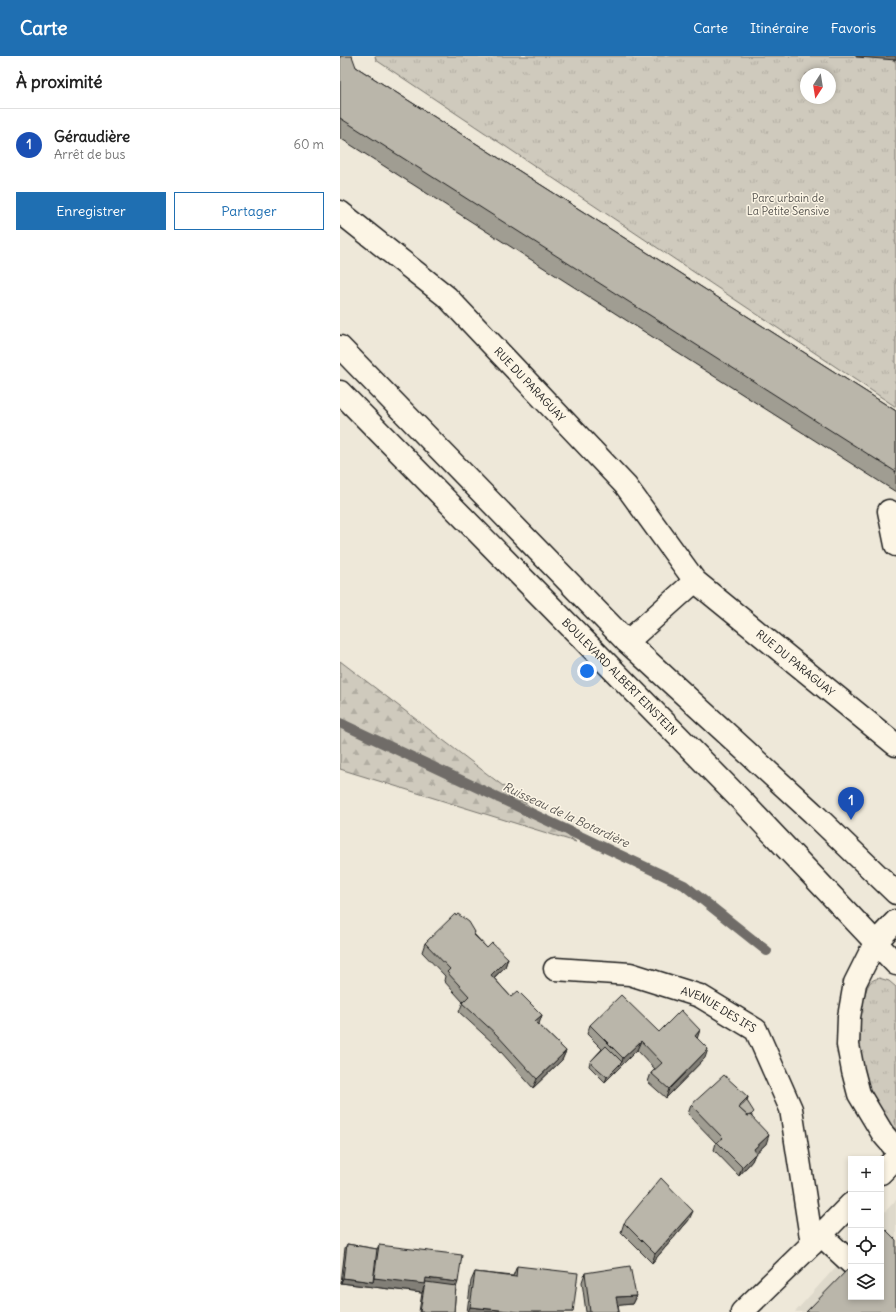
<!DOCTYPE html>
<html lang="fr">
<head>
<meta charset="utf-8">
<style>
	body { margin:0; font-family:Delius,sans-serif; background:#f2f2f2; color:#222 }
	.controls { position:absolute; right:12px; bottom:12px; display:grid; overflow:hidden; border-radius:0px; box-shadow:0 2px 6px #0003 }
	.controls button { width:36px; height:36px; display:grid; place-items:center; padding:0; border:0; border-bottom:1px solid #e0e0e0; background:#fff; color:#222; font:20px sans-serif }
	.compass { position:absolute; left:460px; top:12px; width:36px; height:36px; border-radius:50%; background:#fff; box-shadow:0 2px 6px #0003; rotate:192deg }
	.you { position:absolute; left:247px; top:615px; width:14px; height:14px; margin:-10px; border:3px solid #fff; border-radius:50%; background:#1a73e8; box-shadow:0 0 0 6px #1a73e833 }
	.badge { display:grid; place-items:center; width:26px; height:26px; border-radius:50%; background:#1f6fb2; color:#fff; font-size:13px; font-weight:700 }
	.pin { position:absolute; translate:-50% -33px; filter:drop-shadow(0 1px 2px #0008) }
	.pin::after { content:''; position:absolute; top:21px; width:14px; height:12px; background:inherit; clip-path:polygon(0 0,100% 0,50% 100%) }
	.list { margin:0; padding:0; list-style:none }
	h2 { display:flex; justify-content:space-between; align-items:center; height:52px; margin:0; padding:0 16px; font-size:17px }
	h2 small { font-size:13px; font-weight:400; color:#767676 }
	.list li { display:grid; grid-template-columns:26px 1fr auto; gap:12px; align-items:center; box-sizing:border-box; height:72px; padding:0 16px; border-top:1px solid #e0e0e0 }
	.list b { display:block; font-size:15px; white-space:nowrap }
	.list p { margin:0; font-size:13px; white-space:nowrap; color:#767676 }
	.list em { font-size:13px; font-style:normal; color:#767676 }
	.actions { display:flex; gap:8px; padding:12px 16px }
	.actions a { flex:1; padding:9px 0; border:1px solid #1f6fb2; border-radius:0px; text-align:center; font-size:14px; color:#1f6fb2 }
	.actions .main { background:#1f6fb2; color:#fff }
	.icon { flex:none; width:22px; height:22px; fill:none; stroke:currentColor; stroke-width:2; stroke-linecap:round; stroke-linejoin:round }
	.map { position:relative; flex:none; width:556px; height:1256px; overflow:hidden }
	header { display:flex; align-items:center; gap:24px; box-sizing:border-box; height:56px; padding:0 20px; background:#1f6fb2; color:#fff }
	header strong { font-size:19px }
	nav { display:flex; gap:22px; margin-inline-start:auto; font-size:14px }
	main { display:flex }
	aside { flex:1; background:#fff }
	.map>svg:first-child { display:block }
	.built { fill:#ded9cb }
	.grass { fill:url(#grass-tufts); stroke:#76736c; fill-rule:evenodd }
	.forest { fill:url(#forest-firs); stroke:#76736c }
	.lines { fill:none; stroke-linecap:round; stroke-linejoin:round }
	.stream { stroke:#6f6c67; stroke-width:10 }
	.minor-casing { stroke:#1c1c1c; stroke-width:25 }
	.major-casing { stroke:#1c1c1c; stroke-width:25 }
	.minor { stroke:#fcf5e5; stroke-width:22 }
	.major { stroke:#fcf5e5; stroke-width:22 }
	.wall { fill:#a09d92; stroke:#1c1c1c }
	.shaded-wall { fill:#827f77; stroke:#1c1c1c }
	.building { fill:#bab6aa; stroke:#1c1c1c }
	.labels { text-anchor:middle; stroke-width:3; stroke-linejoin:round; paint-order:stroke }
	.park-label { font-size:11px; fill:#52504c; stroke:#fcf5e5 }
	.street-label { font-size:11px; fill:#1c1c1c; stroke:#fcf5e5 }
	.water-label { font-size:12px; font-style:italic; fill:#5b5854; stroke:#fcf5e5 }
</style>
</head>
<body>
<header>
<strong>Carte</strong>
<nav><a>Carte</a><a>Itinéraire</a><a>Favoris</a></nav>
</header>
<main>
<aside>
<h2>À proximité<small></small></h2>
<ul class="list">
<li><span class="badge" style="background:#1a4fb4">1</span><div><b>Géraudière</b><p>Arrêt de bus</p></div><em>60 m</em></li>
</ul>
<div class="actions"><a class="main">Enregistrer</a><a>Partager</a></div>
</aside>
<div class="map">
<svg width="556" height="1256" viewBox="0 0 556 1256">
	<defs>
		<pattern id="grass-tufts" width="24" height="20" patternUnits="userSpaceOnUse"><rect width="24" height="20" fill="#cfcabd"/><path d="M3 7l-1-3M5 7V3M7 7l1-3M15 17l-1-3M17 17v-4M19 17l1-3" fill="none" stroke="#b1ada2"/></pattern>
		<pattern id="forest-firs" width="22" height="20" patternUnits="userSpaceOnUse"><rect width="22" height="20" fill="#cfcabd"/><path d="M5 1l3.5 6h-7zM16 11l3.5 6h-7z" fill="#b1ada2"/></pattern>
	</defs>
	<rect width="100%" height="100%" fill="#eee8d9"/>
	<filter id="ink" filterUnits="userSpaceOnUse"><feTurbulence type="fractalNoise" baseFrequency=".025" numOctaves="2"/><feDisplacementMap in="SourceGraphic" scale="8" xChannelSelector="R" yChannelSelector="G"/><feConvolveMatrix kernelMatrix="1 2 1 2 8 2 1 2 1" color-interpolation-filters="sRGB"/></filter>
	<g filter="url(#ink)">
		<path class="built" d="M556,1144v112h-101l56,-62v47h30v-81z"/>
		<g class="grass">
			<path d="M35,0h514l7,6v345l-520,-347zM466,18h24v24h-24z"/>
			<path d="M539,922l10,3 7,6v143c-11,-12 -24,-29 -29,-44 -3,-9 -8,-26 -8,-36 -1,-15 2,-53 10,-66 2,-4 7,-5 10,-6z"/>
		</g>
		<path class="forest" d="M0,605l236,181 -236,-73z"/>
		<g class="lines">
			<path class="stream" d="M0,667l344,162 83,66"/>
			<g class="minor-casing">
				<g id="minor">
					<path id="s1" d="M0,156l107,85 179,189 69,95 201,164"/>
					<path d="M549,455l7,34"/>
					<path d="M287,586l68,-61"/>
					<path d="M556,865l-21,22 -20,40 -6,34 -1,28 5,26 6,23 24,40 13,15"/>
					<path id="s2" d="M215,913l75,5 70,22 56,34 35,79 21,135"/>
					<path d="M541,1117l15,-15"/>
					<path d="M481,1179l30,28"/>
					<path d="M402,1256l70,-68 39,-40"/>
				</g>
			</g>
			<g class="major-casing">
				<g id="major">
					<path d="M0,291l287,295 186,171 83,80"/>
					<path id="s3" d="M0,336l400,407 156,165"/>
				</g>
			</g>
			<use href="#minor" class="minor"/>
			<use href="#major" class="major"/>
		</g>
		<g class="wall">
			<path d="M0,0l16,11 540,344v81l-556,-354z"/>
			<path d="M116,860l19,16 -1,2 13,14 21,10 -3,9 -11,11 17,19 31,18 -4,9 28,27 -4,9 -29,28 -40,-45 -34,-31 4,-10 -19,-21 1,-5 -23,-24 3,-9z"/>
			<path d="M250,969l69,7 46,26 -39,40 -18,-16 3,-9 4,-4 -18,-19 -32,32 -16,-16 1,-4 12,-13 -15,-15z"/>
			<path d="M408,1041l-1,4 5,15v1l14,27 -11,10 -3,7 -13,15 -25,-26 2,-7 -28,-29 3,-9z"/>
			<path d="M349,1164l-37,43 -31,-31 3,-9z"/>
			<path d="M7,1188l30,5 2,-4 77,41 -2,26h-35l3,-19 -81,-10 4,-35z"/>
			<path d="M177,1210l56,46h-106l4,-31 4,-9 38,4z"/>
			<path d="M245,1217l51,23 -4,8 -14,1 1,7h-33l-4,-30z"/>
		</g>
		<g class="shaded-wall">
			<path d="M516,0h40v4l-40,-3z"/>
			<path d="M168,902l-3,9 -18,17 4,-9z"/>
			<path d="M202,959l-3,9 -7,6 3,-9z"/>
			<path d="M360,974l-3,9 -2,-3z"/>
			<path d="M301,985l-4,9 -32,32 2,-5 15,-15 1,-4z"/>
			<path d="M368,993l-3,9 -39,40 3,-9z"/>
			<path d="M226,995l-4,9 -29,28 4,-9z"/>
			<path d="M408,1041l-3,9 -7,7v-6z"/>
			<path d="M429,1079l-3,9 -11,10 -3,7 -13,15 3,-9 12,-18z"/>
			<path d="M353,1155l-4,9 -37,43 3,-9z"/>
			<path d="M3,1222l30,4 1,-4h52l32,4 -3,9 -31,-4 -2,6 -81,-10z"/>
			<path d="M296,1240l-4,8 -19,2 3,-9z"/>
			<path d="M130,1251l49,5h-51z"/>
		</g>
		<g class="building">
			<path d="M0,0h12l4,11 540,344v61l-556,-354z"/>
			<path d="M115,858l1,2 2,-2 11,8 6,10 -2,2 14,14 5,-5 16,15 -17,17 20,22 7,-6 24,24 -7,6 31,30 -29,28 -41,-45 -34,-31 7,-7 -22,-24 3,-3 -25,-26z"/>
			<path d="M281,939l38,37 22,-22 19,20 -5,6 13,13 -39,40 -18,-16 11,-10 -21,-22 -18,17 -33,-33z"/>
			<path d="M266,990l16,16 -15,15 -17,-15z"/>
			<path d="M384,1019l24,22 -10,10 10,9 2,-1 19,20 -15,14 2,4 -14,14 -25,-25 6,-4 -32,-33z"/>
			<path d="M407,1045l7,11 -3,3h-1l-2,1 -9,-8z"/>
			<path d="M321,1122l32,33 -38,43 -31,-31z"/>
			<path d="M546,1174l10,10v72h-90l45,-46v31h30v-62z"/>
			<path d="M7,1188l30,5 -4,33 -30,-4z"/>
			<path d="M39,1189l83,10 -4,27 -32,-4 -1,6 -51,-6z"/>
			<path d="M177,1210l61,7 -5,39h-54l-49,-5 5,-35 41,5z"/>
			<path d="M290,1210l6,30 -20,1 3,15h-29l-5,-39z"/>
			<path d="M86,1226l30,4 -2,26h-34l4,-24z"/>
		</g>
	</g>
	<g class="labels">
		<g class="park-label">
			<text x="448" y="146">Parc urbain de<tspan x="448" dy="13">La Petite Sensive</tspan></text>
		</g>
		<g class="street-label">
			<text dy="4" stroke="none"><textPath href="#s1" startOffset="257">RUE DU PARAGUAY</textPath></text>
			<text dy="4" stroke="none"><textPath href="#s1" startOffset="644">RUE DU PARAGUAY</textPath></text>
			<text dy="4" stroke="none"><textPath href="#s3" startOffset="399">BOULEVARD ALBERT EINSTEIN</textPath></text>
			<text dy="4" stroke="none"><textPath href="#s2" startOffset="171">AVENUE DES IFS</textPath></text>
		</g>
		<g class="water-label">
			<text transform="translate(226 759) rotate(25)" y="4">Ruisseau de la Botardière</text>
		</g>
	</g>
</svg>
<div class="controls">
<button>+</button>
<button>−</button>
<button><svg class="icon" aria-label="locate" viewBox="0 0 24 24"><circle cx="12" cy="12" r="6"/><path d="M12 2v4M12 18v4M2 12h4M18 12h4"/></svg></button>
<button><svg class="icon" aria-label="layers" viewBox="0 0 24 24"><path d="M12 4l9 5-9 5-9-5zM3 14l9 5 9-5"/></svg></button>
</div>
<svg class="compass" viewBox="-18 -18 36 36"><path d="M0-13l5 13h-10z" fill="#e53935"/><path d="M0 13l5-13h-10z" fill="#767676"/></svg>
<div class="you"></div>
<div class="pin badge" style="left:511px;top:764px;background:#1a4fb4">1</div>
</div>
</main>
</body>
</html>
